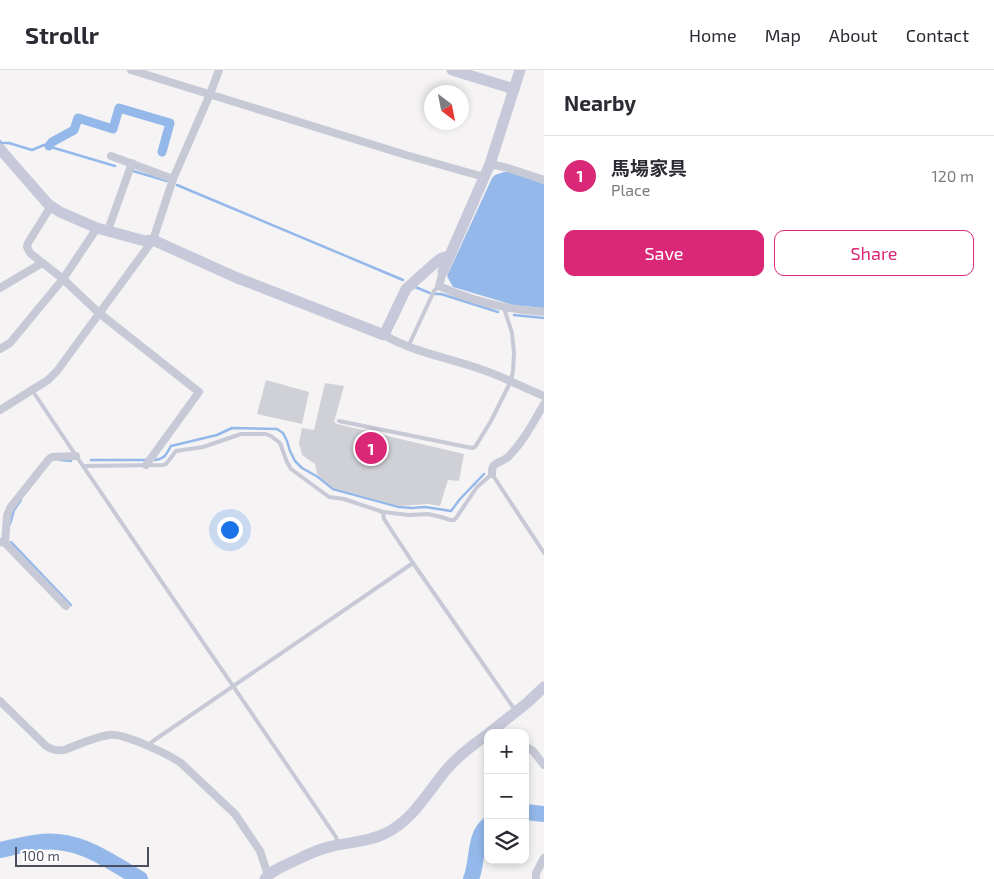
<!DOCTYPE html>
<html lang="en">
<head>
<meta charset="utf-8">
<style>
	body { margin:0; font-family:"Exo 2","Noto Sans JP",sans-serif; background:#f7f7f7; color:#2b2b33 }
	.controls { position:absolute; right:15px; bottom:15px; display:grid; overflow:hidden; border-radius:10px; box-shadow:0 2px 8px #0003 }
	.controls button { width:45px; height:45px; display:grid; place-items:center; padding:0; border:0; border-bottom:1px solid #e1e1e2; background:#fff; color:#2b2b33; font:25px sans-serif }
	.compass { position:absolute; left:424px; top:15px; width:45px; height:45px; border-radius:50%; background:#fff; box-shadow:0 2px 8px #0003; rotate:148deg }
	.scale { position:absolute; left:15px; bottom:12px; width:134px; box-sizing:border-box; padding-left:5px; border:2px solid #4b4e60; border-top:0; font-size:14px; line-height:18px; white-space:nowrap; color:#4b4e60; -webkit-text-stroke:4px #fff; paint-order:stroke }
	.you { position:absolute; left:229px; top:459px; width:18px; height:18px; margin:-12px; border:4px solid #fff; border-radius:50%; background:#1a73e8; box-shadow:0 0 0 8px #1a73e833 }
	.badge { display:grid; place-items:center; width:32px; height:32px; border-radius:50%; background:#db2777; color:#fff; font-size:16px; font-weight:700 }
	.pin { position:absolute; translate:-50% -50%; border:2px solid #fff; box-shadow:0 1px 5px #0006 }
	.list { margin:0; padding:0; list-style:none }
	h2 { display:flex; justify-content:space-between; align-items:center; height:65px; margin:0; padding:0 20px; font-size:21px }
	h2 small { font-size:16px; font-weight:400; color:#7c7c81 }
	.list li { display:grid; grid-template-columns:32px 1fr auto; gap:15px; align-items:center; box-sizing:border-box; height:80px; padding:0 20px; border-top:1px solid #e1e1e2 }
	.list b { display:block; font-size:19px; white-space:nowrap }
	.list p { margin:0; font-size:16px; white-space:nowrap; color:#7c7c81 }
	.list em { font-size:16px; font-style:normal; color:#7c7c81 }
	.actions { display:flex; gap:10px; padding:15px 20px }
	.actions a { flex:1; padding:11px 0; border:1px solid #db2777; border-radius:10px; text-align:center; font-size:18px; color:#db2777 }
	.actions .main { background:#db2777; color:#fff }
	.icon { flex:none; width:28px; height:28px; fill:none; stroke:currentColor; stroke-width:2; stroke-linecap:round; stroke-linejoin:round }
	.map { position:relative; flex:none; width:544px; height:809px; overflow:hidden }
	header { display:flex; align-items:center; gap:30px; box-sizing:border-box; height:70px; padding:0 25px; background:#fff; border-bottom:1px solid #e1e1e2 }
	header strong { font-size:24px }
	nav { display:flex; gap:28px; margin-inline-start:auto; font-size:18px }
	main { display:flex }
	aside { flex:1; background:#fff }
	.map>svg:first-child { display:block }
	.water { fill:#94b8ea }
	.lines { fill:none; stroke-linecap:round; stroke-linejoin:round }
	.stream { stroke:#94b8ea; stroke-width:2.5 }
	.canal { stroke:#94b8ea; stroke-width:9 }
	.river { stroke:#94b8ea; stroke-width:16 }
	.building { fill:#d0d1d7 }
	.lane { stroke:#c7cad6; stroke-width:4 }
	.street { stroke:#c7cad6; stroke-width:8 }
	.secondary { stroke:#c7c9da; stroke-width:11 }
</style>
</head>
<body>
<header>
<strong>Strollr</strong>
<nav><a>Home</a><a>Map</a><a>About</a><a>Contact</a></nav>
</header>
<main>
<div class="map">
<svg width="544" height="809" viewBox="0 0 544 809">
	<rect width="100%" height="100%" fill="#f5f3f3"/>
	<path class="water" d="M504,102h5l35,12v124l-31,-3 -60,-18 -6,-11 45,-98 3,-3z"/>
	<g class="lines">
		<g class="stream">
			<path d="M0,71l1,2h8l23,7 12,-5 71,21"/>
			<path d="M133,101l34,10"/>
			<path d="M177,115l226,95"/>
			<path d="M415,217l15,6"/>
			<path d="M435,224h6l57,18"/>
			<path d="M514,245l30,3"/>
			<path d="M60,390l11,1"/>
			<path d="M91,390h55"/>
			<path d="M155,390c10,-1 11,-6 16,-14l46,-11 15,-7 45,1 6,4 4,8 3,10 5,10 7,7 16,9 15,12 66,18 13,1 13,-1 26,4 9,-12 24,-25"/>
			<path d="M10,454l4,-14 7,-10"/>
			<path d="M11,472l60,63"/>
		</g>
		<path class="canal" d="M49,76l3,-4 22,-12 4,-12 35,11 6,-21 51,15 -8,29"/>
		<g class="river">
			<path d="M525,742l19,2"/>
			<path d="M0,780c19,-4 39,-10 58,-8 31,3 56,22 82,37"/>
			<path d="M471,809c7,-16 3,-43 17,-54"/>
		</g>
	</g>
	<g class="building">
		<path d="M266,310l43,12 -7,32 -45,-10z"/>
		<path d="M325,313l19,3 -10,36 3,2 127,30 -5,27 -11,-1 -8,26 -12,-2 -29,2 -66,-18 -16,-14 -2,-10 -13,-9 -3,-12 3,-15 12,2z"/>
	</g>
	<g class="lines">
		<g class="lane">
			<path d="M408,277l26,-56 5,-5"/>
			<path d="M32,320c100,150 203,298 304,447l2,7"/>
			<path d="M339,351l133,27 3,-1 16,-26 20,-40 2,-10 1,-18 -2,-20 -8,-25"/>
			<path d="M84,396l79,-1 3,-1 10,-13 27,-4 38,-13h25l5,2 9,7 7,19 4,7 38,28 15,2 39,13 26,3 19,-1 13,3 9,3h4l2,-2 21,-31 15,-13 52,79"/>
			<path d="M383,442l1,7 29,44 102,147"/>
			<path d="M148,676l5,-5 260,-178"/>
		</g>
		<g class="street">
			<path d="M131,0l275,85 78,22"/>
			<path d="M111,86l62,23"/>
			<path d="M490,94l18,4 36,12"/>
			<path d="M51,136l-23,37 -1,4 3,6 33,26 36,34 100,79 -53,73"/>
			<path d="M108,160l24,-67"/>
			<path d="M443,201l-4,15c33,15 69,24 105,26"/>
			<path d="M0,218l42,-25"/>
			<path d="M384,265c31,18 66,23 99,35 21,7 41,18 61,26"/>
			<path d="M0,279l10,-6 53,-64 34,-51"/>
			<path d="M0,340l48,-30 9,-9 96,-131 20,-61 37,-85 9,-24"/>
			<path d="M492,404c-1,-14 10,-10 17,-18 15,-15 25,-35 35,-52"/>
			<path d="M0,472l5,1 61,63"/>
			<path d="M5,473l2,-27 3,-8 39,-49 3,-2 24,-1"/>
			<path d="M0,631l46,45c6,4 11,5 18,4 14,-5 30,-13 45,-15 15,-2 59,19 72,28l54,51 25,37 8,24"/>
			<path d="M525,676l8,5 11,14"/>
			<path d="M536,809v-6l8,-15"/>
		</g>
		<g class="secondary">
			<path d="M452,0l62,19"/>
			<path d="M0,79l48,55 12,8 37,16 48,13 8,-1 82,37 149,58 22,-46 30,-27 6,-4 7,-2"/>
			<path d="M443,201l47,-107 30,-94"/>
			<path d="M489,663l38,-30 17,-16"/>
			<path d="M265,809c6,-8 16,-12 25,-16 14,-7 28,-14 43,-17 17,-4 35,-4 51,-12 29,-13 44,-43 63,-65 12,-14 27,-25 41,-35"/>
		</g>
	</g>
</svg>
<div class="controls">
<button>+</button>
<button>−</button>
<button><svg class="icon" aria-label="layers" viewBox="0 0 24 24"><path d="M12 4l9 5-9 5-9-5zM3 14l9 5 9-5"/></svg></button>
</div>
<svg class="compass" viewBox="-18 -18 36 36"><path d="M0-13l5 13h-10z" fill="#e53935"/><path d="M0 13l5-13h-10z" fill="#7c7c81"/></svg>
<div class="scale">100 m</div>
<div class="you"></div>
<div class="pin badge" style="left:371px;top:378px">1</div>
</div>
<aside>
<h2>Nearby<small></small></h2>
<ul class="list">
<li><span class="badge">1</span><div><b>馬場家具</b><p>Place</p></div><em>120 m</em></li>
</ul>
<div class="actions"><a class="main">Save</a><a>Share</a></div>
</aside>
</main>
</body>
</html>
